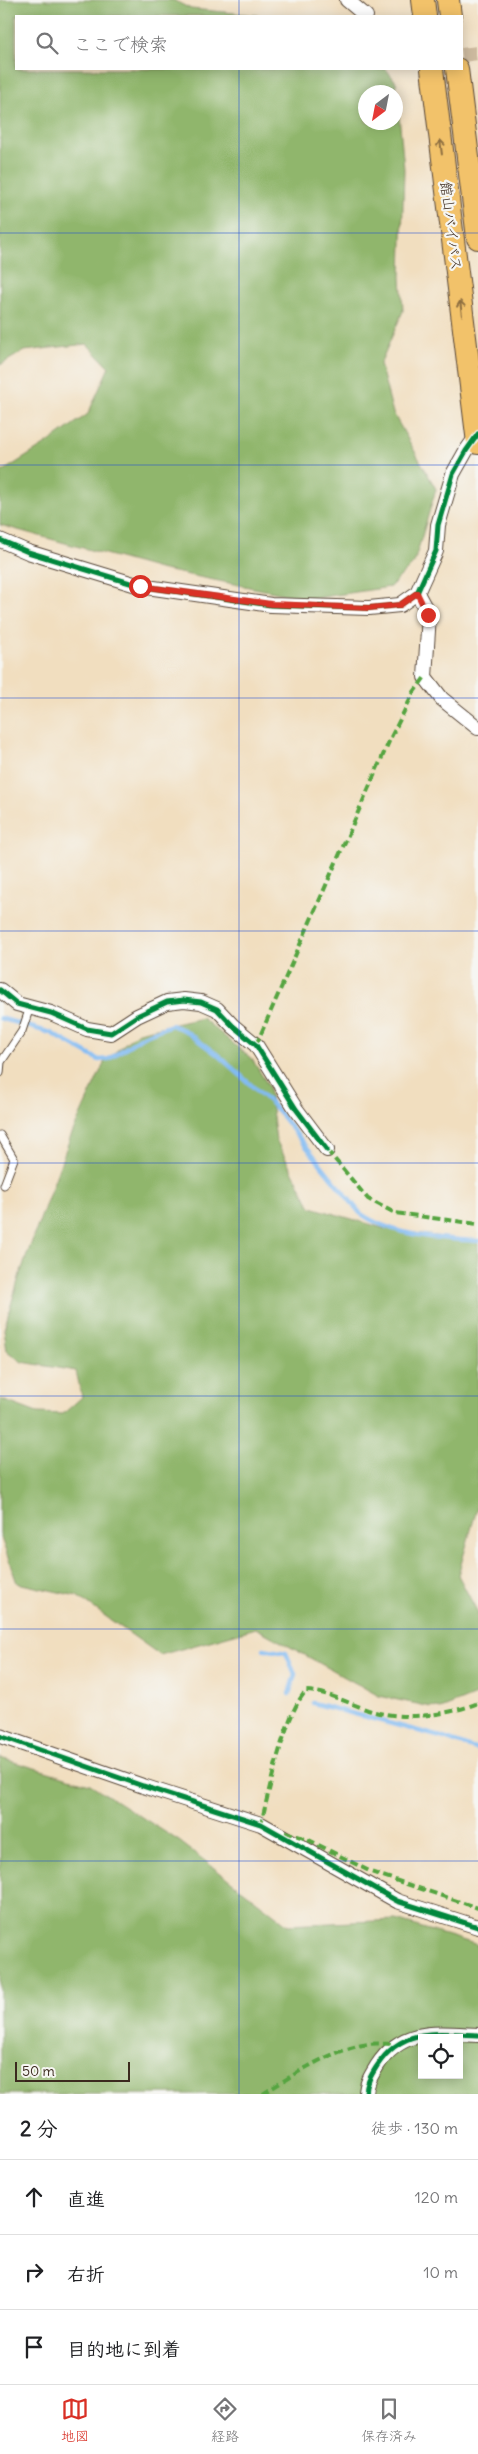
<!DOCTYPE html>
<html lang="ja">
<head>
<meta charset="utf-8">
<style>
	body { margin:0; font-family:Delius,"Klee One",sans-serif; background:#f2f2f2; color:#202124 }
	.controls { position:absolute; right:15px; bottom:15px; display:grid; overflow:hidden; border-radius:0px; box-shadow:0 2px 12px #0003 }
	.controls button { width:45px; height:45px; display:grid; place-items:center; padding:0; border:0; border-bottom:1px solid #e0e0e0; background:#fff; color:#202124; font:25px sans-serif }
	.compass { position:absolute; left:358px; top:85px; width:45px; height:45px; border-radius:50%; background:#fff; box-shadow:0 2px 12px #0003; rotate:212deg }
	.scale { position:absolute; left:15px; bottom:12px; width:115px; box-sizing:border-box; padding-left:5px; border:2px solid #3b2a1e; border-top:0; font-size:14px; line-height:18px; white-space:nowrap; color:#3b2a1e; -webkit-text-stroke:4px #f6f6f2; paint-order:stroke }
	.stop { position:absolute; width:15px; height:15px; margin:-11px; border:4px solid #d93025; border-radius:50%; background:#fff }
	.stop.end { background:#d93025; border-color:#fff; box-shadow:0 1px 5px #0008 }
	.list { margin:0; padding:0; list-style:none }
	h2 { display:flex; justify-content:space-between; align-items:center; height:65px; margin:0; padding:0 20px; font-size:21px }
	h2 small { font-size:16px; font-weight:400; color:#757577 }
	.list li { display:grid; grid-template-columns:32px 1fr auto; gap:15px; align-items:center; box-sizing:border-box; height:75px; padding:0 20px; border-top:1px solid #e0e0e0 }
	.list b { display:block; font-size:19px; white-space:nowrap }
	.list em { font-size:16px; font-style:normal; color:#757577 }
	.icon { flex:none; width:28px; height:28px; fill:none; stroke:currentColor; stroke-width:2; stroke-linecap:round; stroke-linejoin:round }
	.map { position:relative; flex:none; width:478px; height:2094px; overflow:hidden }
	.search { position:absolute; background:#fff; box-shadow:0 2px 12px #0003; left:15px; right:15px; top:15px; height:55px; display:flex; align-items:center; gap:12px; box-sizing:border-box; padding:0 18px; border-radius:0px; color:#757577; font-size:19px }
	.sheet { height:290px; background:#fff }
	nav { display:flex; justify-content:space-around; align-items:center; box-sizing:border-box; height:70px; border-top:1px solid #e0e0e0; background:#fff; font-size:14px; color:#757577 }
	nav a { display:grid; justify-items:center; gap:2px }
	nav .on { color:#d93025 }
	.map>svg:first-child { display:block }
	.forest { fill:#90b66c; stroke:#667045; fill-rule:evenodd }
	.lines { fill:none; stroke-linecap:round; stroke-linejoin:round }
	.stream { stroke:#82bbf3; stroke-width:4.5 }
	.minor-tunnel { stroke:#cdba9f; stroke-width:14; stroke-dasharray:14 7; stroke-linecap:butt }
	.service-casing { stroke:#564536; stroke-width:9 }
	.minor-casing { stroke:#564536; stroke-width:16 }
	.trunk-casing { stroke:#564536; stroke-width:24 }
	.service { stroke:#fff; stroke-width:7 }
	.minor { stroke:#fff; stroke-width:14 }
	.trunk { stroke:#f2c26a; stroke-width:22 }
	.quiet { stroke:#54a441; stroke-width:4; stroke-dasharray:8 4; stroke-linecap:butt }
	.cycleway-casing { stroke:#f6f6f2; stroke-width:8 }
	.cycleway { stroke:#00873e; stroke-width:5 }
	.oneway { stroke:#8d6e40 }
	.route { stroke:#d93025; stroke-width:6 }
	.grid { fill:none; stroke:#1d4ed8; stroke-width:1; stroke-opacity:0.55 }
	.labels { text-anchor:middle; stroke-width:4.5; stroke-linejoin:round; paint-order:stroke }
	.street-label { font-size:15px; fill:#3b2a1e; stroke:#f6f6f2 }
</style>
</head>
<body>
<div class="map">
<svg width="478" height="2094" viewBox="0 0 478 2094">
	<rect width="100%" height="100%" fill="#f6f6f2"/>
	<filter id="ink" filterUnits="userSpaceOnUse"><feTurbulence type="fractalNoise" baseFrequency=".02" numOctaves="2"/><feDisplacementMap in="SourceGraphic" scale="10" xChannelSelector="R" yChannelSelector="G"/><feConvolveMatrix kernelMatrix="1 2 1 2 8 2 1 2 1" color-interpolation-filters="sRGB"/></filter>
	<filter id="wash" filterUnits="userSpaceOnUse"><feTurbulence type="fractalNoise" baseFrequency=".0096" numOctaves="4" result="noise"/><feDisplacementMap in="SourceGraphic" scale="20" xChannelSelector="R" yChannelSelector="G"/><feGaussianBlur stdDeviation="1.12" result="paint"/><feColorMatrix in="noise" values="0 0 0 0 0 0 0 0 0 0 0 0 0 0 0 0 0 1.4 0 .05"/><feComposite in="paint" operator="in"/></filter>
	<g filter="url(#wash)">
		<rect width="100%" height="100%" fill="#f1debf"/>
		<g class="forest">
			<path d="M0,0h173l18,9 75,7h-250v53h370l10,13 8,87 -3,108 2,34 -23,53 13,49 43,76 -22,74 -24,24 -81,12 -150,-30 -159,-44v-52l46,-29 42,-30 21,-47 -22,-23 -63,7 -24,14zM366,92h30v30h-30z"/>
			<path d="M202,1018l50,41 17,28 7,53 35,67 75,22 92,13v263l-20,70 20,38v81l-37,15 -62,-13 -123,-68 -96,27 -83,-59 -60,-13 -17,-48v-136l37,14 26,1 19,-17 -6,-26 -54,-9 -15,-11 -3,-22 16,-55 50,-136 35,-77 33,-29z"/>
			<path d="M0,1758l90,26 89,57 109,84 108,-5 82,25v149h-478zM422,2038h37v37h-37z"/>
		</g>
		<g class="lines">
			<g class="stream">
				<path d="M0,1018l51,15 48,27 10,-1 34,-23 28,-11 13,5 34,25 54,49 88,109c32,23 80,26 118,28"/>
				<path d="M264,1649l22,4 9,21 -6,20"/>
				<path d="M313,1703l128,34 37,13"/>
			</g>
		</g>
	</g>
	<g filter="url(#ink)">
		<g class="lines">
			<path class="minor-tunnel" d="M462,55l16,-2"/>
			<g class="service-casing">
				<g id="service">
					<path d="M0,1073l1,-11 21,-31 8,-24"/>
					<path d="M0,1135l14,24 -10,26"/>
				</g>
			</g>
			<g class="minor-casing">
				<g id="minor">
					<path d="M347,0l19,16"/>
					<path d="M0,540l28,12 112,34 131,19 98,3 31,-3 17,-12 19,-42 2,-26 15,-51 13,-23 12,-17"/>
					<path d="M417,593l12,22 -4,62 17,22 36,29"/>
					<path d="M0,990l17,14 34,9 36,16 24,4 26,-17 30,-14 17,-2 17,2 16,7 16,17 23,19 40,64 31,41"/>
					<path d="M0,1736l143,50 118,38 136,77 81,26"/>
					<path d="M366,2094c0,-11 6,-20 11,-28 25,-39 60,-33 101,-31"/>
				</g>
			</g>
			<g class="trunk-casing">
				<g id="trunk">
					<path d="M423,0l2,16"/>
					<path d="M448,0l2,16"/>
					<path d="M432,69l46,374"/>
					<path d="M457,69l21,169"/>
				</g>
			</g>
			<use href="#service" class="service"/>
			<use href="#minor" class="minor"/>
			<use href="#trunk" class="trunk"/>
			<g class="quiet">
				<path d="M256,1045l135,-308 23,-45 11,-15"/>
				<path d="M327,1150l41,49 27,14 83,11"/>
				<path d="M263,1825l-2,-1c8,-33 24,-111 45,-133 22,1 42,12 62,19 35,11 77,6 110,-7"/>
				<path d="M285,1832l22,7 64,33 107,36"/>
				<path d="M263,2094c31,-20 68,-44 105,-50 9,-1 18,0 27,0"/>
			</g>
			<g class="cycleway-casing">
				<g id="cycleway">
					<path d="M0,540l28,12 112,34 131,19 98,3 31,-3 17,-12 19,-42 2,-26 15,-51 13,-23 12,-17"/>
					<path d="M0,990l17,14 34,9 36,16 24,4 26,-17 30,-14 17,-2 17,2 16,7 16,17 23,19 40,64 31,41"/>
					<path d="M0,1736l143,50 118,38 136,77 81,26"/>
					<path d="M366,2094c0,-11 6,-20 11,-28 25,-39 60,-33 101,-31"/>
				</g>
			</g>
			<use href="#cycleway" class="cycleway"/>
		</g>
		<defs><path id="oneway-shaft" d="M-6 0H5M1.5-3L5.5 0L1.5 3" fill="none" stroke-width="1.6" stroke-linecap="round" stroke-linejoin="round" transform="scale(1.25)"/></defs>
		<g class="oneway">
			<use href="#oneway-shaft" transform="translate(441 147) rotate(-97)"/>
			<use href="#oneway-shaft" transform="translate(461 308) rotate(-97)"/>
		</g>
	</g>
	<g class="lines" filter="url(#ink)">
		<path class="route" d="M140,586l131,18 98,4 31,-3 17,-12 11,22"/>
	</g>
	<path class="grid" d="M239,0v16M239,69v2025M0,233h478M0,465h478M0,698h478M0,931h478M0,1163h478M0,1396h478M0,1629h478M0,1861h478"/>
	<g class="labels">
		<g class="street-label">
			<text transform="translate(451 226) rotate(83)" y="5">館山バイパス</text>
		</g>
	</g>
</svg>
<div class="controls">
<button><svg class="icon" aria-label="locate" viewBox="0 0 24 24"><circle cx="12" cy="12" r="6"/><path d="M12 2v4M12 18v4M2 12h4M18 12h4"/></svg></button>
</div>
<svg class="compass" viewBox="-18 -18 36 36"><path d="M0-13l5 13h-10z" fill="#e53935"/><path d="M0 13l5-13h-10z" fill="#757577"/></svg>
<div class="scale">50 m</div>
<div class="stop" style="left:140px;top:586px"></div>
<div class="stop end" style="left:428px;top:615px"></div>
<div class="search"><svg class="icon" aria-label="search" viewBox="0 0 24 24"><circle cx="10" cy="10" r="6"/><path d="M15 15l6 6"/></svg>ここで検索</div>
</div>
<section class="sheet">
<h2>2 分<small>徒歩 · 130 m</small></h2>
<ul class="list">
<li><svg class="icon" aria-label="ahead" viewBox="0 0 24 24"><path d="M12 20V5M6 11l6-6 6 6"/></svg><div><b>直進</b></div><em>120 m</em></li>
<li><svg class="icon" aria-label="right" viewBox="0 0 24 24"><path d="M7 20v-9h11M14 6l5 5-5 5"/></svg><div><b>右折</b></div><em>10 m</em></li>
<li><svg class="icon" aria-label="arrive" viewBox="0 0 24 24"><path d="M6 21V4h12l-3 4 3 4H6"/></svg><div><b>目的地に到着</b></div></li>
</ul>
</section>
<nav>
<a class="on"><svg class="icon" aria-label="map" viewBox="0 0 24 24"><path d="M3 6l6-2 6 2 6-2v14l-6 2-6-2-6 2zM9 4v14M15 6v14"/></svg>地図</a>
<a><svg class="icon" aria-label="directions" viewBox="0 0 24 24"><path d="M12 3l9 9-9 9-9-9zM9 14v-3h6M13 9l2 2-2 2"/></svg>経路</a>
<a><svg class="icon" aria-label="saved" viewBox="0 0 24 24"><path d="M7 4h10v16l-5-4-5 4z"/></svg>保存済み</a>
</nav>
</body>
</html>
